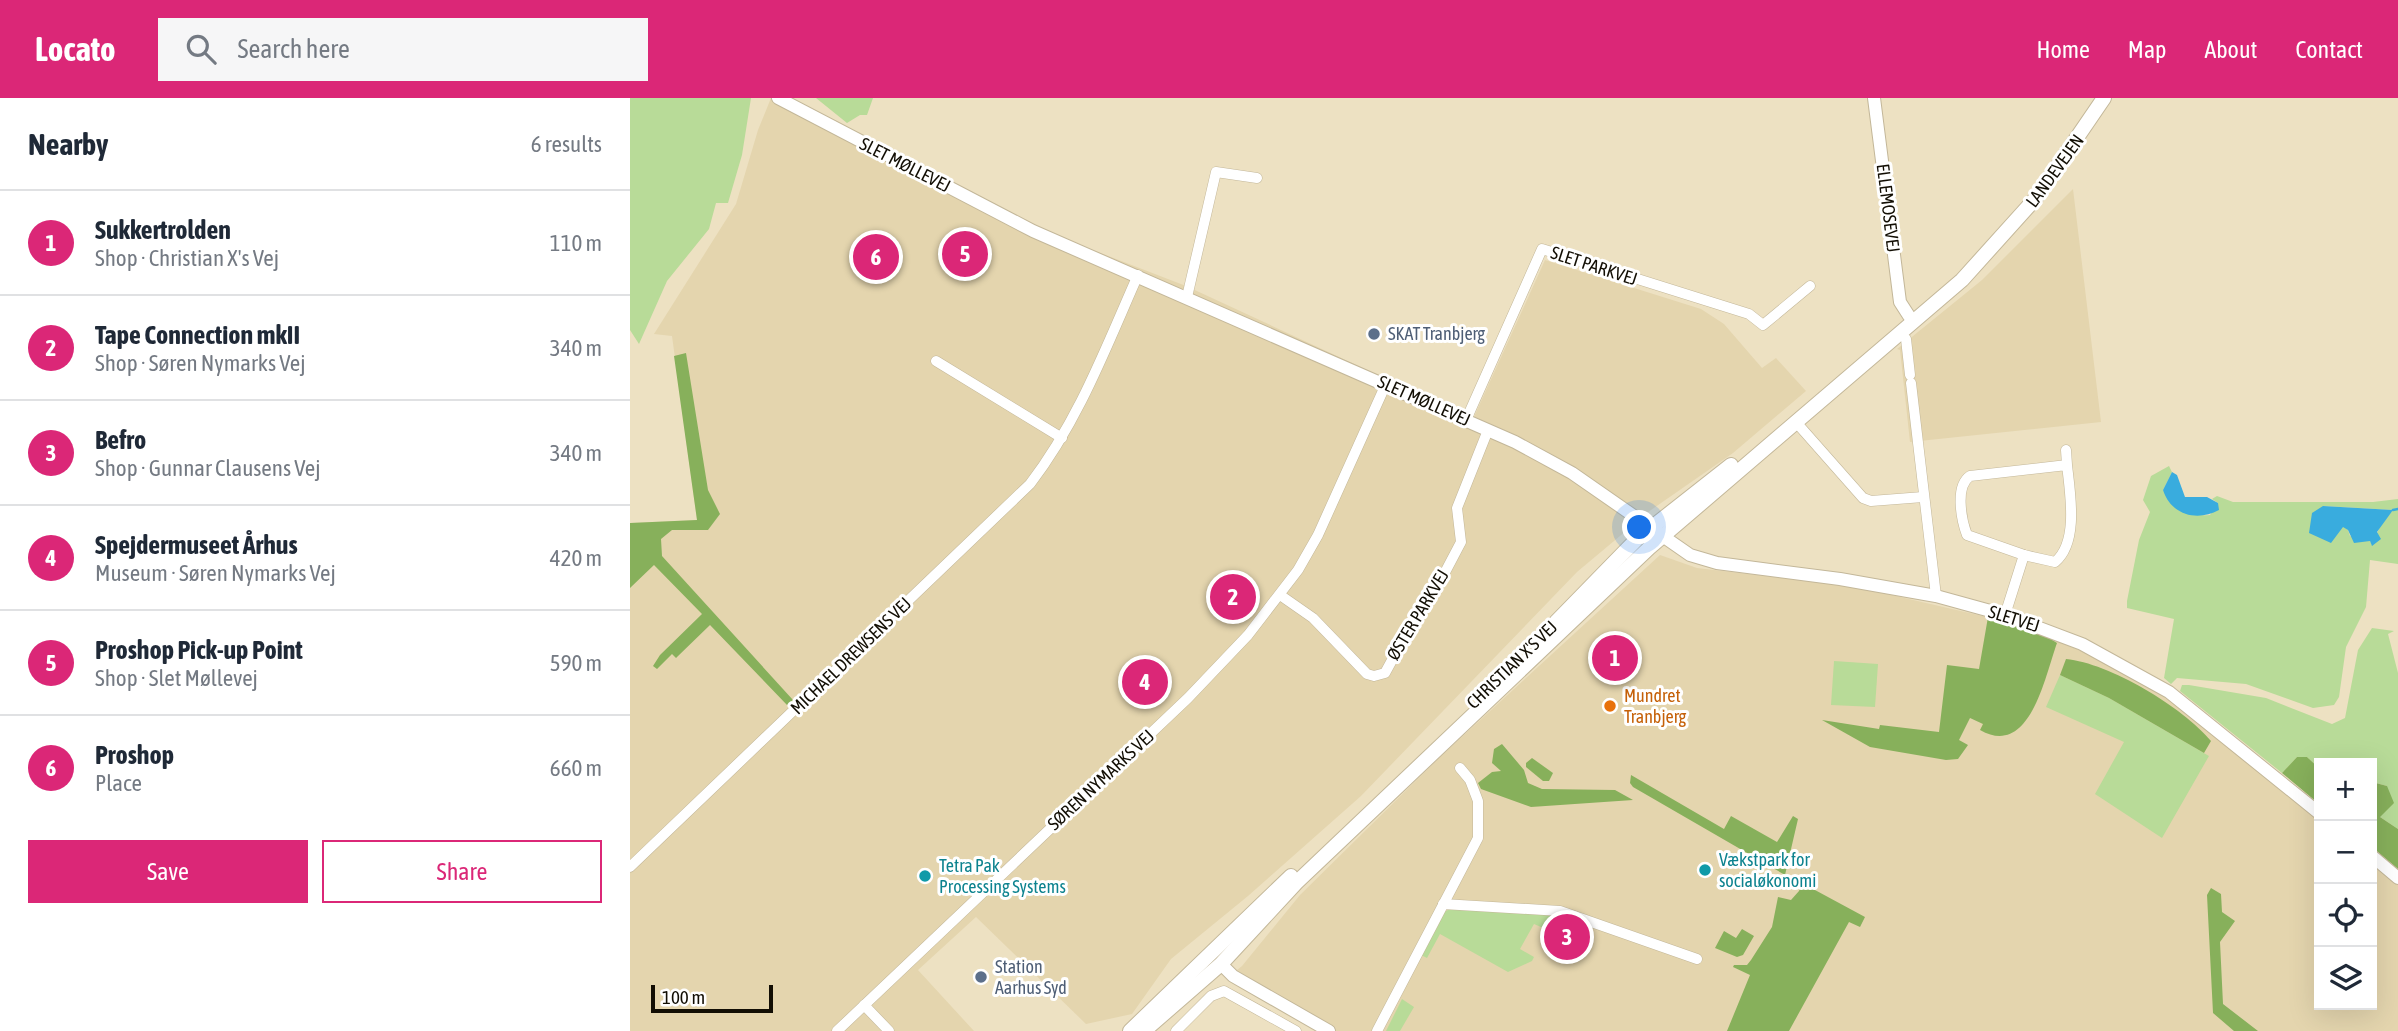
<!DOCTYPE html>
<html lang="en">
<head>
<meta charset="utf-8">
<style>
	body { margin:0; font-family:"Asap Condensed",sans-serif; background:#f6f6f7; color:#1f2937 }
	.controls { position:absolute; right:21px; bottom:21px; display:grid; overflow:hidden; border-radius:0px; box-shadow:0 7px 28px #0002 }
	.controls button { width:63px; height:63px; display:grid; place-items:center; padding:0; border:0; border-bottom:2px solid #e0e1e3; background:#fff; color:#1f2937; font:35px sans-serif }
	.scale { position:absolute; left:21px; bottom:18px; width:122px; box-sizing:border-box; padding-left:7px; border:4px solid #120e04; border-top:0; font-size:19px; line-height:24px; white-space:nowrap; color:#120e04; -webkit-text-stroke:5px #fff; paint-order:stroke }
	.you { position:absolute; left:1010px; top:430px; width:24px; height:24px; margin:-18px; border:5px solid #fff; border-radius:50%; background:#1a73e8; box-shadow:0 0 0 10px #1a73e833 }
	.badge { display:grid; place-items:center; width:46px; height:46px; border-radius:50%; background:#db2777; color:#fff; font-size:23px; font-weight:700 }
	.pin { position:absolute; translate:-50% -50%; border:4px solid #fff; box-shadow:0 2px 7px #0006 }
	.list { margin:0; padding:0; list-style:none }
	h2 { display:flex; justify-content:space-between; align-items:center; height:91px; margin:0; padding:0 28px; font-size:30px }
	h2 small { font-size:23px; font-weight:400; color:#747a83 }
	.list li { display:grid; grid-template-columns:46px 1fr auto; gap:21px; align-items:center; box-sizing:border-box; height:105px; padding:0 28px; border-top:2px solid #e0e1e3 }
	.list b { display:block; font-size:26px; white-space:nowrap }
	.list p { margin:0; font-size:23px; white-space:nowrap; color:#747a83 }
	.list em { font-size:23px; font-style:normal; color:#747a83 }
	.actions { display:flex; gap:14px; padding:21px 28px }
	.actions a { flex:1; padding:16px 0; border:2px solid #db2777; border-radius:0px; text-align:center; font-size:24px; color:#db2777 }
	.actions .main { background:#db2777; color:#fff }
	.icon { flex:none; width:38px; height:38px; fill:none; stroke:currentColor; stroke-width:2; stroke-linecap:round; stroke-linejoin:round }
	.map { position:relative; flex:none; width:1768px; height:933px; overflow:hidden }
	header { display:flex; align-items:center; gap:42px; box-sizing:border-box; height:98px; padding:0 35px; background:#db2777; color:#fff }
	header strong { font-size:33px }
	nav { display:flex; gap:38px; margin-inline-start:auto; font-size:24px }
	.search { width:490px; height:63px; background:#f6f6f7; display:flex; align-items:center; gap:18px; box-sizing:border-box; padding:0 24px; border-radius:0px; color:#747a83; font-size:26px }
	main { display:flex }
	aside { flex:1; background:#fff }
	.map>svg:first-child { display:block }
	.built { fill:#e4d5ae }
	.green { fill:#b8db98; fill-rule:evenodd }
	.forest { fill:#87b05b }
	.water { fill:#39acde }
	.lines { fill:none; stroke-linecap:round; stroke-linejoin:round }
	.stream { stroke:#39acde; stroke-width:2.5 }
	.minor-casing { stroke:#c3b799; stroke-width:11 }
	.tertiary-casing { stroke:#c3b799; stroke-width:14 }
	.secondary-casing { stroke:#c3b799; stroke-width:16 }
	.minor { stroke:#fff; stroke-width:10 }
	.tertiary { stroke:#fff; stroke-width:12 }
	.secondary { stroke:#fff; stroke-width:14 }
	.service-dot { fill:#5c6f8a; stroke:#fff; stroke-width:2.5 }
	.food-dot { fill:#e8710a; stroke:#fff; stroke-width:2.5 }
	.culture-dot { fill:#0f9aa8; stroke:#fff; stroke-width:2.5 }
	.labels { text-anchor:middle; stroke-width:6; stroke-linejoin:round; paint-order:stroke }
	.street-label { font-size:18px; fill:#120e04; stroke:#fff }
	.service-label { font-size:18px; fill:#4e5e75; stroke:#fff; text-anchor:start }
	.food-label { font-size:18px; fill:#c56008; stroke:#fff; text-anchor:start }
	.culture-label { font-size:18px; fill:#0d838f; stroke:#fff; text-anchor:start }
</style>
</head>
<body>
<header>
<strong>Locato</strong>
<div class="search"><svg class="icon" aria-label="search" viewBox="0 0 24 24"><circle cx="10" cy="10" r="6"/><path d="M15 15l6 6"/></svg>Search here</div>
<nav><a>Home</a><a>Map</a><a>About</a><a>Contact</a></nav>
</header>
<main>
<aside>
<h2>Nearby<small>6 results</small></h2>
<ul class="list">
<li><span class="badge">1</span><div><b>Sukkertrolden</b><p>Shop · Christian X's Vej</p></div><em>110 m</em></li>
<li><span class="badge">2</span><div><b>Tape Connection mkII</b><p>Shop · Søren Nymarks Vej</p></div><em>340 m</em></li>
<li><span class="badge">3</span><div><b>Befro</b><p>Shop · Gunnar Clausens Vej</p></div><em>340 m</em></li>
<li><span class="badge">4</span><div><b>Spejdermuseet Århus</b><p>Museum · Søren Nymarks Vej</p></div><em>420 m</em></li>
<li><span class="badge">5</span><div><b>Proshop Pick-up Point</b><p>Shop · Slet Møllevej</p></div><em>590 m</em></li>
<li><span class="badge">6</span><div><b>Proshop</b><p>Place</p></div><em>660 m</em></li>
</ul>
<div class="actions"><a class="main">Save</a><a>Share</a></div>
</aside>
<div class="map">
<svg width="1768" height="933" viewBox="0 0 1768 933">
	<rect width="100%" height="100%" fill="#ede1c2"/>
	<g class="built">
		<path d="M141,0h16l254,132 145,56 287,133 72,-159 156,49 23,15 38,44 14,-10 30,33 -73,62 -82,57 -74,62 -216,224 -113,100 -77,63 -39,55 -46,10 -110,-107 -58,53 56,61h-344v-508l67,-3 -25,-184 -18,-2 82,-130 22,-74z"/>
		<path d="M1443,91l28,233 -191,20 -10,-92 -3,-1 85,-69z"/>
		<path d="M1030,457l37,13 160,19 147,34 75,29 67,35 51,34 122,101v185h53v-142l26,22v146h-1069l-98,-56 11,-9 58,-71 140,-138z"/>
	</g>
	<g class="green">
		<path d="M0,0h121l-9,57 -14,48h-12l-7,26 -42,52 -28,63 -9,-14z"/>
		<path d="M186,0h57l-6,17h-7l-13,8z"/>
		<path d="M1539,368l3,6 -9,18c16,16 23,27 47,25l8,-12 -6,-4 5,-3 16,6h140l25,-3v65l-28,-4 -4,47 -20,40 -7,50 -5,8 -21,3 -67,-24 -69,-6 -6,6 -7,-6 10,-59 -47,-11v-7l12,-61 11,-28 -7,-12 8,-24zM1693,408l70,4 -12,14 -9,21 -2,-4 -20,-5 -2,-6z"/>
		<path d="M1742,530l22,3 -6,3 10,39v156l-18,-12 7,-31 -15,-4v-19h-53v5l-12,-11h-10l-15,16 -102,-82 2,-6h7l77,13 66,26 13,-6 13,-68z"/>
		<path d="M1204,563l44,3 -3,43 -44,-2z"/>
		<path d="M1430,577l49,23 100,58 -47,82 -67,-44 29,-52 -78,-35z"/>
		<path d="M822,810l98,7 2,6 -4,9 -14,-6 -14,25 14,8 -2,4 -24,11 -68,-38 -13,24 -6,-3 21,-42z"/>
		<path d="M772,901l12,8 -14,24h-14z"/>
	</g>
	<g class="forest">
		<path d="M56,255l22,137 12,24 -12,16h-36l-11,9 1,17 131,144 -6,5 -77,-80 -34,33 -4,-4 -15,15 -4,-3 7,-11 42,-41 -48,-49 -24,23v-65l67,-3 -23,-164z"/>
		<path d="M1358,519l58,19 11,7c-12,33 -27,116 -77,87l3,-6 -13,-6 -11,22 9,5 -10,14 -12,1 -76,-13 -48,-27 57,9 1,-4 59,7 8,-67 32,4z"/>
		<path d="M1436,561c43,4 117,48 145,82l-7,12 -95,-55 -49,-23z"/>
		<path d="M872,646l22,26 4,13 14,6 73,1 18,10 -102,7 -50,-18 -3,-6 14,-11 9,-1 -9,-8 2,-14z"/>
		<path d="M1667,659h10l12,11v36l-37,-31z"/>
		<path d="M902,660l21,15 -4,8h-6l-17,-14v-4z"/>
		<path d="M1001,677l93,54 7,-13 46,26 16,-26 5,3 -13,56 -152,-88 -3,-4z"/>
		<path d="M1742,684l15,4 7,17 -14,14 18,12v40l-26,-22z"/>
		<path d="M1172,785l63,34 -5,10 -11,-5 -60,109h-62l23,-56 -17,-8 1,-2h13l4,-5 21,-33 6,-30 13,3 8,-9z"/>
		<path d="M1581,790l10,6 1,18 13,9 -15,21 3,62 35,27h-24l-21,-18 -6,-118z"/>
		<path d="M1112,831l12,7 -11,19 -6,2 -22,-9 9,-17 12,7z"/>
	</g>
	<g class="water">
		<path d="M1542,374l5,3 8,22h22l11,6 1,7c-22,12 -48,5 -56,-20z"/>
		<path d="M1693,408l70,4 -16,22 4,7 -9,7 -2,-5 -16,2 -6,-13 -5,-3 -12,16 -22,-10 3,-20z"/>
	</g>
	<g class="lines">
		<path class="stream" d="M1763,412l5,-1"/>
		<g class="minor-casing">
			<g id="minor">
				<path d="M557,199l29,-125 41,6"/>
				<path d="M1270,235l6,6 4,36"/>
				<path d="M306,263l126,77"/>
				<path d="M1281,285l25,213"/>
				<path d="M836,322l76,-171 207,65 14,11 47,-39"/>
				<path d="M1165,323l68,77 8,3 52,-4"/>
				<path d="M1436,352l1,15 -97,11c-15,10 -9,43 -3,59l57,20 31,7c24,-20 15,-69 12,-97"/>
				<path d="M650,497l33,23 54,56 7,2 11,-3 51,-93h5l20,-38 -4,-34 31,-78"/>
				<path d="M1375,517l19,-60"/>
				<path d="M0,769l400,-383c49,-64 76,-137 108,-209"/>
				<path d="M813,806l117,7 137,48"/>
				<path d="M234,907l25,26"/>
				<path d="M207,933l351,-333 60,-63 50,-65 20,-35 68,-151"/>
				<path d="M546,933l35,-35 13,-5 72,40"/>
				<path d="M747,933l101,-193v-37l-8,-21 -10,-12"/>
			</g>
		</g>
		<g class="tertiary-casing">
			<g id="tertiary">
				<path d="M148,0l255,133 482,211 57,31 118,82 27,8 123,16 96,17 69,19 77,29 87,48 150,121"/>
				<path d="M1244,0l26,204 9,14"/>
				<path d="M1742,758l26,22"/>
				<path d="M591,866l12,12 96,55"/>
			</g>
		</g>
		<g class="secondary-casing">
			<g id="secondary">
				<path d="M926,524l81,-83 94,-74"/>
				<path d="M500,933l161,-155"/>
				<path d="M514,933l77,-67 75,-81 353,-335 313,-268 73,-81 69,-101"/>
			</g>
		</g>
		<use href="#minor" class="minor"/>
		<use href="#tertiary" class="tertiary"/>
		<use href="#secondary" class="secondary"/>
	</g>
	<g class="service-dot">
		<circle cx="744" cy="236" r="7"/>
		<circle cx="351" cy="879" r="7"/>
	</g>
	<circle class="food-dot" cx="980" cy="608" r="7"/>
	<g class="culture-dot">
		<circle cx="1075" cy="772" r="7"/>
		<circle cx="295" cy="778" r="7"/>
	</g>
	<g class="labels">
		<g class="street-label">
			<text transform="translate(275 67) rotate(27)" y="6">SLET MØLLEVEJ</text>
			<text transform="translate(1425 73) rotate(-54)" y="6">LANDEVEJEN</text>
			<text transform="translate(1258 110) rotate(83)" y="6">ELLEMOSEVEJ</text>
			<text transform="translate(964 168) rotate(18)" y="6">SLET PARKVEJ</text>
			<text transform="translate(794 303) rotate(24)" y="6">SLET MØLLEVEJ</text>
			<text transform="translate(788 517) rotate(-59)" y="6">ØSTER PARKVEJ</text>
			<text transform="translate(1384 521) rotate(17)" y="6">SLETVEJ</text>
			<text transform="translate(221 558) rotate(-44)" y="6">MICHAEL DREWSENS VEJ</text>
			<text transform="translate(882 567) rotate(-44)" y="6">CHRISTIAN X'S VEJ</text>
			<text transform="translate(471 682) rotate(-43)" y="6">SØREN NYMARKS VEJ</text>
		</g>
		<g class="service-label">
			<text x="758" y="242">SKAT Tranbjerg</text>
			<text x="365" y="875">Station<tspan x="365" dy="21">Aarhus Syd</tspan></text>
		</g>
		<g class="food-label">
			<text x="994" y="604">Mundret<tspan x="994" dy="21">Tranbjerg</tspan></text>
		</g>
		<g class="culture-label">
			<text x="1089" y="768">Vækstpark for<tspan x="1089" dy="21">socialøkonomi</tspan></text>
			<text x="309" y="774">Tetra Pak<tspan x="309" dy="21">Processing Systems</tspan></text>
		</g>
	</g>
</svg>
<div class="controls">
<button>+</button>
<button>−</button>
<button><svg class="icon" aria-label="locate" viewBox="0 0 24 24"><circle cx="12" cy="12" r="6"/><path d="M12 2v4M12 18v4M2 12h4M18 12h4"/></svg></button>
<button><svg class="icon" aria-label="layers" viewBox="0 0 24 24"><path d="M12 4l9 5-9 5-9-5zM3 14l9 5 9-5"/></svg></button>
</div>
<div class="scale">100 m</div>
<div class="you"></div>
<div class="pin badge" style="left:985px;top:560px">1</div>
<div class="pin badge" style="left:603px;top:499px">2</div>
<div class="pin badge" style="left:937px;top:839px">3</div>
<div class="pin badge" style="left:515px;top:584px">4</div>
<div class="pin badge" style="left:335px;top:156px">5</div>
<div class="pin badge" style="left:246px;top:159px">6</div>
</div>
</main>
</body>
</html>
